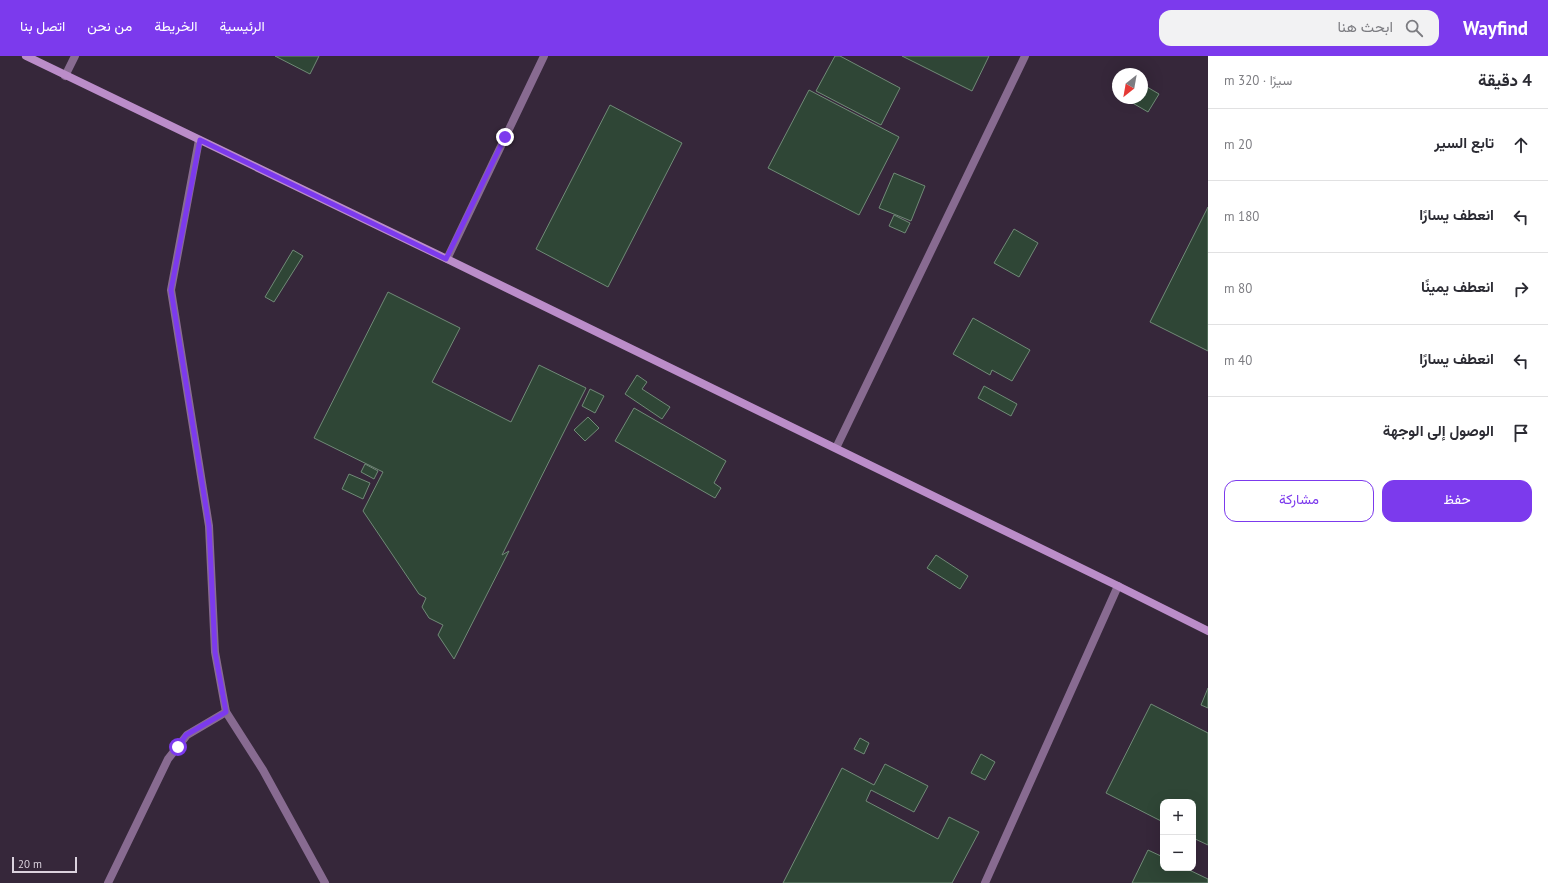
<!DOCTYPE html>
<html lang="ar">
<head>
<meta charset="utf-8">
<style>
	body { margin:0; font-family:"PT Sans",Vazirmatn,sans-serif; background:#f2f2f3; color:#2b2b33; direction:rtl }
	.controls { position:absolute; right:12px; bottom:12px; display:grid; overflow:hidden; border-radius:8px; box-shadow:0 4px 16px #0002 }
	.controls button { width:36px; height:36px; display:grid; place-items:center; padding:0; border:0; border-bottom:1px solid #e1e1e2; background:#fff; color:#2b2b33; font:20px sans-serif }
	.compass { position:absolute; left:1112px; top:12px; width:36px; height:36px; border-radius:50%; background:#fff; box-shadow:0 4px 16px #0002; rotate:211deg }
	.scale { position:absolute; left:12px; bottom:10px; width:65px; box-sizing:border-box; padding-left:4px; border:2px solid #dbd2de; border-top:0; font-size:11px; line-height:14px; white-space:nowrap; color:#dbd2de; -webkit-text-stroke:3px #36273a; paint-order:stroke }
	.stop { position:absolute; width:12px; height:12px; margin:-9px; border:3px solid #7c3aed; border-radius:50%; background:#fff }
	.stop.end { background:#7c3aed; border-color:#fff; box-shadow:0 1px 4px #0008 }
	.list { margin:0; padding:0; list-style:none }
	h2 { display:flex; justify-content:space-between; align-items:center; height:52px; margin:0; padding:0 16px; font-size:17px }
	h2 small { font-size:13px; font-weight:400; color:#7c7c81 }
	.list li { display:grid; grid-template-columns:26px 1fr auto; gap:12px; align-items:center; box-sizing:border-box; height:72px; padding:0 16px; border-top:1px solid #e1e1e2 }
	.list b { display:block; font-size:15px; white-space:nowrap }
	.list em { font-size:13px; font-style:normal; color:#7c7c81 }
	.actions { display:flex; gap:8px; padding:12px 16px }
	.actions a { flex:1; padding:9px 0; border:1px solid #7c3aed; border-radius:12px; text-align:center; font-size:14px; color:#7c3aed }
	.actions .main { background:#7c3aed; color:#fff }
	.icon { flex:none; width:22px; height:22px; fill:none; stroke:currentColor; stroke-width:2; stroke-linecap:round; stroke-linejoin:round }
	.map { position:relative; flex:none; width:1208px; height:827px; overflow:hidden; direction:ltr }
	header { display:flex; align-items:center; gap:24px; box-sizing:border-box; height:56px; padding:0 20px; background:#7c3aed; color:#fff }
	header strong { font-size:19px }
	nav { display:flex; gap:22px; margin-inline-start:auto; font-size:14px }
	.search { width:280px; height:36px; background:#f2f2f3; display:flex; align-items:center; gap:10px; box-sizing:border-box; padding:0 14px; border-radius:12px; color:#7c7c81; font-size:15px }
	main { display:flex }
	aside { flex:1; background:#fff }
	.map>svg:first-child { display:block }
	.building { fill:#2f4636; stroke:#708a77 }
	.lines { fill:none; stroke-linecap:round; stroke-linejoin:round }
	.street { stroke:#886b91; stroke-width:8 }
	.secondary { stroke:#bb8dc9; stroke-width:8 }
	.route { stroke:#7c3aed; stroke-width:5 }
</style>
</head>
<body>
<header>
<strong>Wayfind</strong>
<div class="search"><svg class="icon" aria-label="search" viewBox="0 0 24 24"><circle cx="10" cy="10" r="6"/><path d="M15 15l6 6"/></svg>ابحث هنا</div>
<nav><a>الرئيسية</a><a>الخريطة</a><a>من نحن</a><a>اتصل بنا</a></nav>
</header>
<main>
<aside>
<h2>4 دقيقة<small>سيرًا · 320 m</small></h2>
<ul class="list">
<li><svg class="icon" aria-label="ahead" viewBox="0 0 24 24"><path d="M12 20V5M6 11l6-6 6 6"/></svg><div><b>تابع السير</b></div><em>20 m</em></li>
<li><svg class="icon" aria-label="left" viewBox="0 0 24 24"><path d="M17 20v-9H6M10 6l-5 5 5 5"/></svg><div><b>انعطف يسارًا</b></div><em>180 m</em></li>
<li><svg class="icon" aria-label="right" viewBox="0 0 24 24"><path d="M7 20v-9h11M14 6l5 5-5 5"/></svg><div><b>انعطف يمينًا</b></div><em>80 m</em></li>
<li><svg class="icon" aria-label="left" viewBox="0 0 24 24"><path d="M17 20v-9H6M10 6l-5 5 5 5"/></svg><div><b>انعطف يسارًا</b></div><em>40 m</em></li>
<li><svg class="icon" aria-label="arrive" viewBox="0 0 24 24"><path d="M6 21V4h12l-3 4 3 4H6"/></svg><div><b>الوصول إلى الوجهة</b></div></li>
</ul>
<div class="actions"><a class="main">حفظ</a><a>مشاركة</a></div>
</aside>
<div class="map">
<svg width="1208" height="827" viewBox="0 0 1208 827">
	<rect width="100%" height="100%" fill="#36273a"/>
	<g class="building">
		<path d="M275,0h44l-9,18z"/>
		<path d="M835,0h5l60,32 -19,37 -65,-34z"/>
		<path d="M902,0h87l-17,35z"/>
		<path d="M1142,28l17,10 -11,18 -24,-14h18z"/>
		<path d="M809,34l90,47 -40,78 -91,-47z"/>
		<path d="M610,49l72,38 -74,144 -72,-38z"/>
		<path d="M894,117l31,13 -14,35 -32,-13z"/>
		<path d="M1208,151v144l-58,-29z"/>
		<path d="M894,159l16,8 -5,10 -16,-7z"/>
		<path d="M1014,173l24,14 -19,34 -25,-14z"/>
		<path d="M293,194l10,6 -29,46 -9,-5z"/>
		<path d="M388,236l72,36 -28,54 79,40 28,-57 47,23 -84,167 7,-4 -55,108 -16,-24 5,-10 -14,-7 -7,-11 4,-9 -7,-4 -56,-83 20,-39 -69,-34z"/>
		<path d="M973,262l57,32 -18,31 -20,-11 -2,5 -37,-21z"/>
		<path d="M637,319l10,7 -5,7 28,18 -8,12 -37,-25z"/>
		<path d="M984,330l33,18 -6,12 -33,-18z"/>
		<path d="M590,333l14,7 -9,17 -13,-7z"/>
		<path d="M634,352l92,53 -12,22 7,5 -6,10 -100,-57z"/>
		<path d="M588,361l11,11 -14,13 -11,-11z"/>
		<path d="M365,408l13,7 -4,8 -13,-7z"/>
		<path d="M349,418l21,9 -7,16 -21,-10z"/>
		<path d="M936,499l32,21 -8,13 -33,-21z"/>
		<path d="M1208,632v20l-7,-3z"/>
		<path d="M1151,648l57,29v112l-15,-7v-36h-30v20l-57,-29z"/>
		<path d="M860,682l9,5 -5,11 -10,-5z"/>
		<path d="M981,698l14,8 -10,18 -14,-7z"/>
		<path d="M885,708l43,22 -14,26 -43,-22 -5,11 72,38 11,-22 30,15 -27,51h-169l59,-115 32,17z"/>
		<path d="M1148,794l15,7v11h22l23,11v4h-76z"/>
	</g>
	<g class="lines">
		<g class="street">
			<path d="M65,20l10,-20"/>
			<path d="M199,84l-28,150 38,236 6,126 11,60 37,58 62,113"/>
			<path d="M447,203l97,-203"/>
			<path d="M836,392l189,-392"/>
			<path d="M108,827l60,-124 19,-24 39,-23"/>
			<path d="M985,827l133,-297"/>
		</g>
		<path class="secondary" d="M26,0l421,203 671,327 90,45"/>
	</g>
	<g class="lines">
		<path class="route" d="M178,691l8,-12 40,-23 -11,-60 -6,-126 -38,-236 29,-150 246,119 59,-122"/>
	</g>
</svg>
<div class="controls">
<button>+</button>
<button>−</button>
</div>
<svg class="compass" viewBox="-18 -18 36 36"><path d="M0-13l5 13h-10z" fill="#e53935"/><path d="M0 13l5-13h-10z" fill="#7c7c81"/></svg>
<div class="scale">20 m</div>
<div class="stop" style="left:178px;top:691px"></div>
<div class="stop end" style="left:505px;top:81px"></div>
</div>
</main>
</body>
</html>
